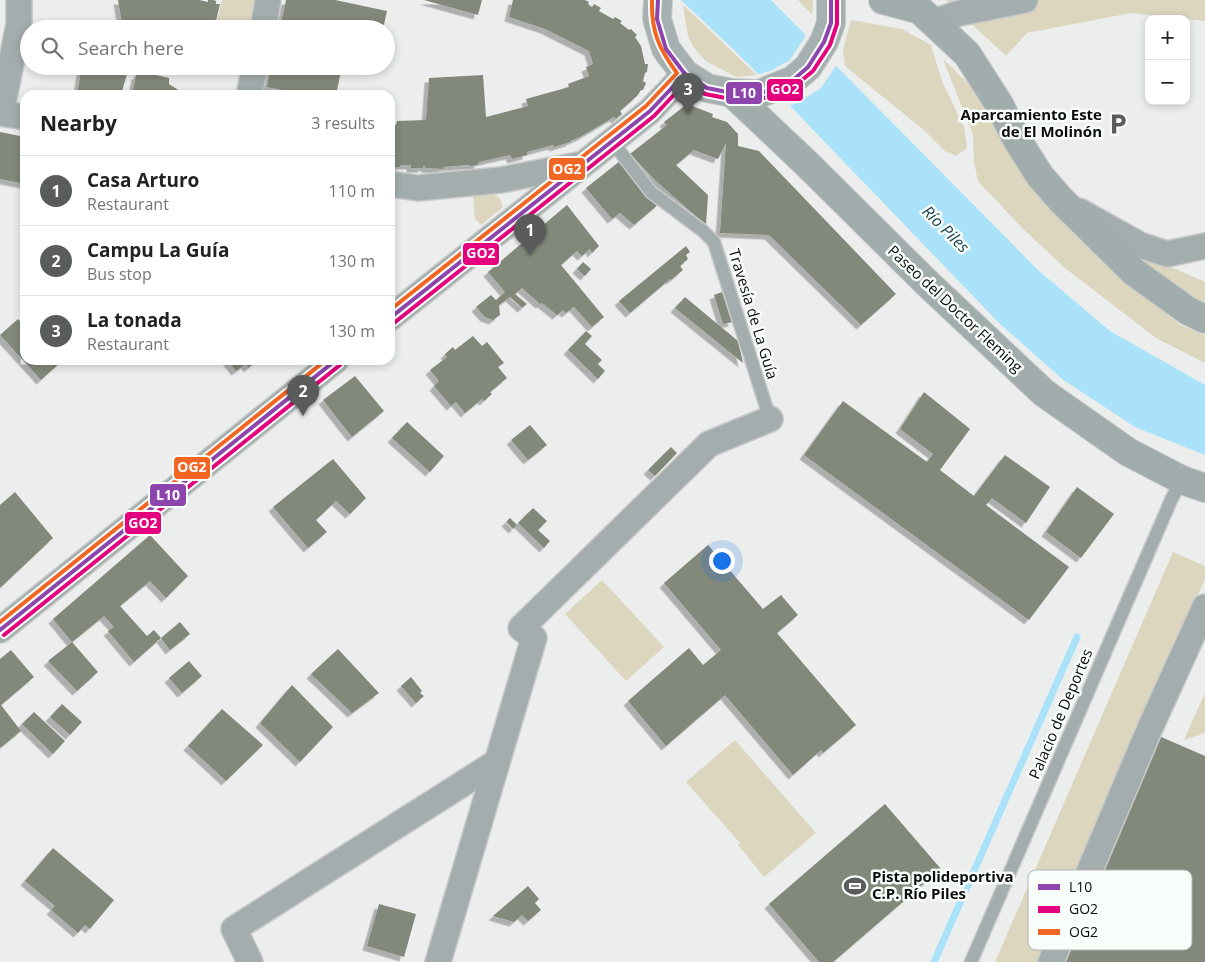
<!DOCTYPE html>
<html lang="en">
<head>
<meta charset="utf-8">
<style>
	body { margin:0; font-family:"Open Sans",sans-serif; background:#f6f6f6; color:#202124 }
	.controls { position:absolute; right:15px; top:15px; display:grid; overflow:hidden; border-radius:10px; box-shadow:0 2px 8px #0003 }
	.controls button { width:45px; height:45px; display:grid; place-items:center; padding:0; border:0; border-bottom:1px solid #e0e0e0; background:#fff; color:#202124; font:25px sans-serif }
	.you { position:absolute; left:721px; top:560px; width:18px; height:18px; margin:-12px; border:4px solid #fff; border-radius:50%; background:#1a73e8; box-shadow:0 0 0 8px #1a73e833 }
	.badge { display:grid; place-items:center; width:32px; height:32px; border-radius:50%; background:#5a5c5b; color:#fff; font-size:16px; font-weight:700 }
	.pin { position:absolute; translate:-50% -41px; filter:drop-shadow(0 1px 2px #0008) }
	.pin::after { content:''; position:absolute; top:26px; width:18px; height:15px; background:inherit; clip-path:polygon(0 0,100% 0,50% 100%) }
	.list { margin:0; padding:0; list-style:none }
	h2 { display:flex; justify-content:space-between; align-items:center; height:65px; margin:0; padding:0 20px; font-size:21px }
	h2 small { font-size:16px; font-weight:400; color:#757577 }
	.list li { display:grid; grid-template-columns:32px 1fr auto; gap:15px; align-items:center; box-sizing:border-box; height:70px; padding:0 20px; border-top:1px solid #e0e0e0 }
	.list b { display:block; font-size:19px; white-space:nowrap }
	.list p { margin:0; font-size:16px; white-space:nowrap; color:#757577 }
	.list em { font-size:16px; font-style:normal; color:#757577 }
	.icon { flex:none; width:28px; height:28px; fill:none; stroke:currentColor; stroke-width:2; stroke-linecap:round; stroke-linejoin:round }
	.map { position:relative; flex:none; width:1205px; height:962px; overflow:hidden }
	.search { position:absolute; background:#fff; box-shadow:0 2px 8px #0003; left:20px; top:20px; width:375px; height:55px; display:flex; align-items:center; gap:12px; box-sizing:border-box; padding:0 18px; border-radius:28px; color:#757577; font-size:19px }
	.panel { position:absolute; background:#fff; box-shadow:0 2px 8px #0003; left:20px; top:90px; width:375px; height:275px; border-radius:15px }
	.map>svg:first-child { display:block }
	.green { fill:#dcd6bf }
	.water { fill:#a9e2f9 }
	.pier { fill:#eceeed }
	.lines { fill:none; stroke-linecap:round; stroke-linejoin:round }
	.stream { stroke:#a9e2f9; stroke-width:7 }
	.building { fill:#82887a; filter:url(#shadow) }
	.lane-casing { stroke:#c8cac9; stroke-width:15 }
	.street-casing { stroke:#c8cac9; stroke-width:28 }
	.secondary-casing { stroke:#c8cac9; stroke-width:30 }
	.primary-casing { stroke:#c8cac9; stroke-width:30 }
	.lane { stroke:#a4adad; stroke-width:12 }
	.street { stroke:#a4adad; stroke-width:25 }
	.secondary { stroke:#a1adac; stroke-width:28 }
	.primary { stroke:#a6b0b0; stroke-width:28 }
	.bus-1-casing { stroke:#f8fdfa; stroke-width:8 }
	.bus-2-casing { stroke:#f8fdfa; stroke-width:8 }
	.bus-3-casing { stroke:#f8fdfa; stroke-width:8 }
	.bus-1 { stroke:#8e44ad; stroke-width:4 }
	.bus-2 { stroke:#e5007d; stroke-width:4 }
	.bus-3 { stroke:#f26522; stroke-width:4 }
	.labels { text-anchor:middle; stroke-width:5; stroke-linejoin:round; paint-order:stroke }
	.poi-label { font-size:15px; font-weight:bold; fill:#0c0d0d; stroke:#f8fdfa; text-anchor:end }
	.street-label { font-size:15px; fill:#0c0d0d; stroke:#f8fdfa }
	.water-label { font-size:16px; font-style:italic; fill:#204452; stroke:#f8fdfa }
	.key { fill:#f8fdfa; stroke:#b1b5b3; stroke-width:1 }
	.key-label { font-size:14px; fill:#0c0d0d }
	.line-badge { stroke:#f8fdfa; stroke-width:2 }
	.badge-label { font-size:14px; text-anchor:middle; font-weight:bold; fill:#fff }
</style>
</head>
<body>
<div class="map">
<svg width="1205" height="962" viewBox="0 0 1205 962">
	<defs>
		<filter id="shadow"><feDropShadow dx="-4.5" dy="4.5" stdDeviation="0" flood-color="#0004"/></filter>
	</defs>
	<rect width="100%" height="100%" fill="#eceeed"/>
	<g class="green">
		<path d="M222,0h39l-8,29h-38z"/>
		<path d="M798,0h15l-1,15z"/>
		<path d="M946,0h259v21l-74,-8 -104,20 -21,23z"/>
		<path d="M683,5l74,70 -21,2 -30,-16 -12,-13 -6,-12z"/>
		<path d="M851,20l51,9 29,16 11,36 22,46 3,21 -11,8 -11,-5 -20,-20 -80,-65 -2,-16z"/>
		<path d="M943,59l30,29 137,180 70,57 25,10v28l-49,-25 -91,-70 -43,-40 -44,-47 -4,-19 -1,-27z"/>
		<path d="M487,194c10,0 16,5 15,14l-21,17 -6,-6 -2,-23z"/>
		<path d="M1135,251l70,31v21l-24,-12 -42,-31z"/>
		<path d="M1173,552l32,14v13l-167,383h-43z"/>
		<path d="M602,580l62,67 -38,34 -61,-67z"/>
		<path d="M1205,693v40l-21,7z"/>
		<path d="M735,740l81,93 -52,44 -26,-32 2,-2 -54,-61z"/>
	</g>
	<path class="water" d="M681,0h90l268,271 71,60 95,54v70l-70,-28 -73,-48 -63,-56 -205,-213 -58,-58z"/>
	<path class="pier" d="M808,32l30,31 -17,25 -24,15 -10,4 -31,-32 16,-5 18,-10z"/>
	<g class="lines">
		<path class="stream" d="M934,962l143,-325"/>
	</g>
	<g class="building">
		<path d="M118,0h81l9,2v-2h5l3,1v3h4l-6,25h-41l-20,-4v4h-30z"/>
		<path d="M286,0h49l52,11 -4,18h-101l-2,-1z"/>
		<path d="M424,0h58l-4,15z"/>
		<path d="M513,0h72l4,2 -1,2 4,3 2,-3 7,4 -2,3 14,8 2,-2 7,4 -2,2 9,7 2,-1 6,6 -2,2 6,9 4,18h3l-1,8 -2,1 -2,8 3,2 -3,7h-2l-4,6 -17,15 2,3 -6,5 -2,-2 -34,20 -10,4v1l-16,5 -1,-2 -26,7v3l-15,4 -2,-4 -31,7 -1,3 -7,1 -3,-1 -25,2v2l-18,-1 1,-1 -3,-1v2h-12v-3h-11v2h-10v-43l6,1 1,-4 29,-1 3,-42 54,-3 3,42 42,-11 -2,-7 43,-12 -1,-3 21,-8 -3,-9 7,-3 -4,-13 -44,-22 -36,-12z"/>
		<path d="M114,22l1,7h-31v-5z"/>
		<path d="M82,66h37l-1,2 8,3 1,3 -6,21h-44z"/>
		<path d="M271,66h71l-6,29h-28l-41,-8z"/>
		<path d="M139,71l30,7v6l17,11h-54l4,-20h2z"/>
		<path d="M687,104l26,10 -1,3 15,5 11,12v12l21,5 137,143 -35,31 -92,-90 -49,-2 6,-90 -8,16 -24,-9 -18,15 32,30 -2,30 -49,-43 -27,-28 37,-29 -3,-3z"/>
		<path d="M0,132l25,5v47l-25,-5z"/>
		<path d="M620,161l26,30 14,12 -26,22 -14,-12 -8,6 -26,-31z"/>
		<path d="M567,205l32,41 -7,7 -2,-4 -8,7 -5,-5 -16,14 43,52 -12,10 -18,-20 -8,6 -3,-3 -6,5 -15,-12 -2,1 -18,-16 -7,6 12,10 -5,4 -12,-11 -11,8 1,10 -7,5 -8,-3 -9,-10 15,-12 5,5 9,-8 -17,-20z"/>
		<path d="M686,246l4,6 -4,3 2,4 -8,7 3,4 -12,10 -1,-1 -40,34 -11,-12z"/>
		<path d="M583,262l8,7 -6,7 -8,-7z"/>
		<path d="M722,292l11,30 -10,2 -9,-29z"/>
		<path d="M685,297l53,44 5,22 -68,-55z"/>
		<path d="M18,319l7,7v34h38l-22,20 -41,-45z"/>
		<path d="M586,331l6,5 -7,8 17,16 -4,4 7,7 -7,8 -30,-29z"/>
		<path d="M473,336l9,10 5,-4 17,21 -6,4 9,11 -17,14 2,2 -8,7 -2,-2 -17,14 -9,-11 -5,4 -17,-20 5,-5 -9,-11 17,-13 -2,-3 8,-7 2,3z"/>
		<path d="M227,360h31l-10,8 -2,-4 -10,7z"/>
		<path d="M355,376l29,35 -32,26 -29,-37z"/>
		<path d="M924,392l46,37 -30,41 34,26 31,-41 45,32 -24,36 -34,-25 -6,7 83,62 -40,53 -225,-165 39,-54 84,61 6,-8 -33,-25z"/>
		<path d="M407,422l37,34 -14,16 -38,-34z"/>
		<path d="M530,425l17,20 -19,15 -17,-20z"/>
		<path d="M671,447l6,6 -22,23 -7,-6z"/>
		<path d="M333,459l33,39 -16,16 -14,-13 -20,19 11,12 -19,16 -35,-41z"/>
		<path d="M1077,487l37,27 -33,44 -35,-26z"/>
		<path d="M15,492l38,46 -53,50v-83z"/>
		<path d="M533,508l14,13 -9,9 12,11 -6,7 -26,-25z"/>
		<path d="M510,518l7,7 -4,4 -7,-7z"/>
		<path d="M150,535l38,41 -22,22 -16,-17 -30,25 27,30 7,-6 7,8 19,-16 10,12 -20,16 -9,-12 -27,24 -26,-31 6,-4 -10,-11 -32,26 26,30 -21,19 -29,-30 24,-19 -19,-23z"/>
		<path d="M708,545l55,64 18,-14 17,20 -21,18 79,92 -33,28 -2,-3 -28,25 -68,-80 -59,51 -38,-45 61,-53 14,17 18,-15 -57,-67z"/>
		<path d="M338,649l41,44 -27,20 -41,-39z"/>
		<path d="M11,650l23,27 -33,28 20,26 -21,17v-89z"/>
		<path d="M189,661l13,15 -20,17 -13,-15z"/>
		<path d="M411,677l11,14 -2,2 4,3 -8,7 -15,-17z"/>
		<path d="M292,685l41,42 -33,35 -40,-39z"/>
		<path d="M62,704l20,18 -12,13 -20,-18z"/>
		<path d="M222,709l41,36 -37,36 -38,-35z"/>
		<path d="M34,712l31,29 -12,13 -31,-30z"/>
		<path d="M1159,736l46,20v206h-145z"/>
		<path d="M885,804l56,65 -108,93h-14l-50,-58z"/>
		<path d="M53,848l61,52 -24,29 -5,-4 -7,8 -27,-23 4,-4 -30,-25z"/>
		<path d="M528,886l11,13 -4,4 6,7 -13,11 -6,-6 -8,7 -21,-6z"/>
		<path d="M379,904l37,10 -12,43 -37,-11z"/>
	</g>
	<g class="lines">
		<g class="lane-casing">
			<g id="lane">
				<path d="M611,140l40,52 52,39 11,11 56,177"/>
				<path d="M971,962l201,-464 10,-18"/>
			</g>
		</g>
		<g class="street-casing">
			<g id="street">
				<path d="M933,22l27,-9 65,-13"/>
				<path d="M263,29l5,-29"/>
				<path d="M249,95l6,-29"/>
				<path d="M0,113l25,4"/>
				<path d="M1,113l18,-89v-24"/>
				<path d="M390,184l28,4 83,-8 77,-15"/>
				<path d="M1079,211l61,34 27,9 38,-8"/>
				<path d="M390,318l260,-207 35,-37"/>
				<path d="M0,630l336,-270"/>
				<path d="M250,962l-16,-33 263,-167"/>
				<path d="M438,962l95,-321 1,-3 -13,-10 188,-184 61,-25"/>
				<path d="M1051,962l99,-234 55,-121"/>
			</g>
		</g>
		<g class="secondary-casing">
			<g id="secondary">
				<path d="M883,0l37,10 47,44 32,50 17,34 24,38 21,24 73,72 54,39 17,8"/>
				<path d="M732,93l76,72 119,118 117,110 84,59 54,28 23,8"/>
			</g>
		</g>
		<g class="primary-casing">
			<path id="primary" d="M658,0l-1,19 9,30 19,25 22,14 25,5 27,1 34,-14 15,-13 16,-25 7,-19v-23"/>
		</g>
		<use href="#lane" class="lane"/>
		<use href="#street" class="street"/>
		<use href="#secondary" class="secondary"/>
		<use href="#primary" class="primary"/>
		<g class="bus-1-casing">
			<g id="bus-1">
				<path d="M658,0l-1,19 9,30 19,25 22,14 25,5 27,1 34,-14 15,-13 16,-25 7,-19v-23"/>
				<path d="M390,318l260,-207 35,-37"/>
				<path d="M0,630l336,-270"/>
			</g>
		</g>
		<g class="bus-2-casing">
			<g id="bus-2">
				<path d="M394,323l260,-207 32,-34 19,12 26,5 28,1 37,-15 17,-14 17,-26 7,-21v-24"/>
				<path d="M4,635l336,-270"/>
			</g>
		</g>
		<g class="bus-3-casing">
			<g id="bus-3">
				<path d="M390,310l256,-204 31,-33c-18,-24 -26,-42 -25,-73"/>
				<path d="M0,622l326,-262"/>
			</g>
		</g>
		<use href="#bus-1" class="bus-1"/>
		<use href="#bus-2" class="bus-2"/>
		<use href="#bus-3" class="bus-3"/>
	</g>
	<defs>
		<g id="parking-bare" transform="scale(1.725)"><path d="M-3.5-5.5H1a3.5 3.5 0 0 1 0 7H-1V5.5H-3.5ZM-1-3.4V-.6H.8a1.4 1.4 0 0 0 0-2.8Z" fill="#5a5c5b" stroke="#f8fdfa" stroke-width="2.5" paint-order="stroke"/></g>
		<g id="stadium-bare" transform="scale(1.725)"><path d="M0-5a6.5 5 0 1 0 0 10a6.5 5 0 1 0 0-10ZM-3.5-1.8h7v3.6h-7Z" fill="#5a5c5b" stroke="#f8fdfa" stroke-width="2.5" paint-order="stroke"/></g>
	</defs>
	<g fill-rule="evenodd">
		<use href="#parking-bare" x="1118" y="124"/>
		<use href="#stadium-bare" x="855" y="886"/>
	</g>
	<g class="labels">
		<g class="poi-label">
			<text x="1102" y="120">Aparcamiento Este<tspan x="1102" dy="17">de El Molinón</tspan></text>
			<text x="872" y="882" text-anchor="start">Pista polideportiva<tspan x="872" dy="17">C.P. Río Piles</tspan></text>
		</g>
		<g class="street-label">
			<text transform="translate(955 309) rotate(43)" y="5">Paseo del Doctor Fleming</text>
			<text transform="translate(753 314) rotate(73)" y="5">Travesía de La Guía</text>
			<text transform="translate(1061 714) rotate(-67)" y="5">Palacio de Deportes</text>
		</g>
		<g class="water-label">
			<text transform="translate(946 229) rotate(45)" y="6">Río Piles</text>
		</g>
	</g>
	<rect x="1028" y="870" width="164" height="80" rx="8" class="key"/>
	<rect x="1038" y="884" width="22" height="6" fill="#8e44ad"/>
	<rect x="1038" y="906" width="22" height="7" fill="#e5007d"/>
	<rect x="1038" y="929" width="22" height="6" fill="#f26522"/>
	<g class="key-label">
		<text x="1069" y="892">L10</text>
		<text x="1069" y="914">GO2</text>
		<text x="1069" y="937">OG2</text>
	</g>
	<g class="line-badge">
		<rect x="766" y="78" width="38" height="24" rx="5" fill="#e5007d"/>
		<rect x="725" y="81" width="38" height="24" rx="5" fill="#8e44ad"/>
		<rect x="548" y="157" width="38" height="24" rx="5" fill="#f26522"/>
		<rect x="462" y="242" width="38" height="24" rx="5" fill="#e5007d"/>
		<rect x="173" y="456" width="38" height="24" rx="5" fill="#f26522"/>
		<rect x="149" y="483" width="38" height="24" rx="5" fill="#8e44ad"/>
		<rect x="124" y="511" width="38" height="24" rx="5" fill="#e5007d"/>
	</g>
	<g class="badge-label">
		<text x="785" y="94">GO2</text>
		<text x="744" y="98">L10</text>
		<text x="567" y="174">OG2</text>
		<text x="481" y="258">GO2</text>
		<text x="192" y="472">OG2</text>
		<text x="168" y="500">L10</text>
		<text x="143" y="528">GO2</text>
	</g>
</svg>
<div class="controls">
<button>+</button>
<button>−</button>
</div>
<div class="you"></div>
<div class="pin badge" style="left:530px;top:255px">1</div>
<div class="pin badge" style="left:303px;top:416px">2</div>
<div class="pin badge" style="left:688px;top:114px">3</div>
<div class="search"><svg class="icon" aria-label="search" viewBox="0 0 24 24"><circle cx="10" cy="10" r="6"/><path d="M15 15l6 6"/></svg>Search here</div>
<section class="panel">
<h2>Nearby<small>3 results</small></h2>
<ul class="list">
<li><span class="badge">1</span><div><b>Casa Arturo</b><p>Restaurant</p></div><em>110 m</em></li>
<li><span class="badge">2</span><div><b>Campu La Guía</b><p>Bus stop</p></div><em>130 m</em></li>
<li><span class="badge">3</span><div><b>La tonada</b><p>Restaurant</p></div><em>130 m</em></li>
</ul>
</section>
</div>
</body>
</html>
